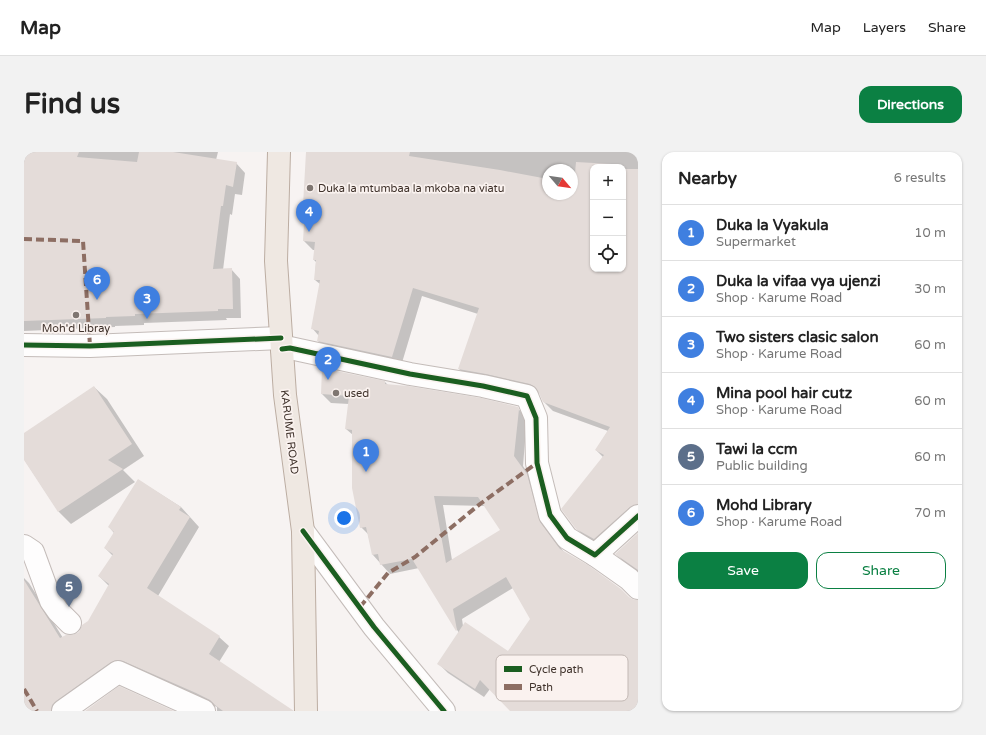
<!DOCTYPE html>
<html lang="en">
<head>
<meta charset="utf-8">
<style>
	body { margin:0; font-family:"Varela Round",sans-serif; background:#f2f2f2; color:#222 }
	.controls { position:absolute; right:12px; top:12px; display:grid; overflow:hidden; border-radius:8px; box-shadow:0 1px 3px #0004 }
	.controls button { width:36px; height:36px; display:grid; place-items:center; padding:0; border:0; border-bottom:1px solid #e0e0e0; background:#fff; color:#222; font:20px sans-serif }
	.compass { position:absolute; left:518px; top:12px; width:36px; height:36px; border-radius:50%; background:#fff; box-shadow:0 1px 3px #0004; rotate:119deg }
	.you { position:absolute; left:320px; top:366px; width:14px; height:14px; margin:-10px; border:3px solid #fff; border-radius:50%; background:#1a73e8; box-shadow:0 0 0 6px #1a73e833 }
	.badge { display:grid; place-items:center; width:26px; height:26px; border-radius:50%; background:#0b8043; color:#fff; font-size:13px; font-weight:700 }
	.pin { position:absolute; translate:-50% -33px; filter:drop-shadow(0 1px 2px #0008) }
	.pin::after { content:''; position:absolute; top:21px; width:14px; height:12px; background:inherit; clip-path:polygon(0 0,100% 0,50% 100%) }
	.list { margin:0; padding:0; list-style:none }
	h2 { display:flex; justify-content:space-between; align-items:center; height:52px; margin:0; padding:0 16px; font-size:17px }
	h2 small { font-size:13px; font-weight:400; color:#767676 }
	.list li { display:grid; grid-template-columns:26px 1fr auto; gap:12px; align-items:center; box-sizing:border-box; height:56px; padding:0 16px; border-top:1px solid #e0e0e0 }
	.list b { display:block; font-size:15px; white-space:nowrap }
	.list p { margin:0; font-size:13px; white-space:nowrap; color:#767676 }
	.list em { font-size:13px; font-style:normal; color:#767676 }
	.actions { display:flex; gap:8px; padding:12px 16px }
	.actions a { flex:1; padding:9px 0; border:1px solid #0b8043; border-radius:12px; text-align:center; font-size:14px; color:#0b8043 }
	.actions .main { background:#0b8043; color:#fff }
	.icon { flex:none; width:22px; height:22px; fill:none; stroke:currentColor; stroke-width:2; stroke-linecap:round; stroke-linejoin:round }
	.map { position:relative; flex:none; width:614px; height:559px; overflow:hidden; border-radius:12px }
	header { display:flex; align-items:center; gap:24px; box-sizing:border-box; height:56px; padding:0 20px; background:#fff; border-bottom:1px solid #e0e0e0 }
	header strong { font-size:19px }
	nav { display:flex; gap:22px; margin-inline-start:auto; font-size:14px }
	.intro { display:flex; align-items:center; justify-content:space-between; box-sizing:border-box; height:96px; padding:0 24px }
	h1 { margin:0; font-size:28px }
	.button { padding:10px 18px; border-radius:12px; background:#0b8043; color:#fff; font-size:14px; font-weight:700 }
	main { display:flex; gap:24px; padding:0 24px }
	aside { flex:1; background:#fff; border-radius:12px; box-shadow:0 1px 3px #0004 }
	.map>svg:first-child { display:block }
	.shadow { fill:#0003; fill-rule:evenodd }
	.building { fill:#e4dcd9; fill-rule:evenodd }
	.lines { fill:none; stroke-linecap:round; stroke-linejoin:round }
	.street-casing { stroke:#c4bcb9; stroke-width:24 }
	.secondary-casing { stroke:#c4bcb9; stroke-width:24 }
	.primary-casing { stroke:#bcada2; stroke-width:24 }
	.street { stroke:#fefdfd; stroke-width:22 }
	.secondary { stroke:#fefdfd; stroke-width:22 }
	.primary { stroke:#efe8e2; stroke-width:22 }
	.quiet { stroke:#8d6e63; stroke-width:4; stroke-dasharray:8 4; stroke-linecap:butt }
	.cycleway-casing { stroke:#faf2ef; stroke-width:8 }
	.cycleway { stroke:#1b5e20; stroke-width:5 }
	.poi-dot { fill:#7f7671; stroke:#faf2ef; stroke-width:1.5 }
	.labels { text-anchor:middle; stroke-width:3.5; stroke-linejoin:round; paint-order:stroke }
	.poi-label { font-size:11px; fill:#3f322b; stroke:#faf2ef; text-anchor:start }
	.street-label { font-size:11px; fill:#3f322b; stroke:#faf2ef }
	.key { fill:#faf2ef; stroke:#c2b8b4; stroke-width:1 }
	.key-label { font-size:11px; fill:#3f322b }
</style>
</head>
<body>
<header>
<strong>Map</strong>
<nav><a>Map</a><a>Layers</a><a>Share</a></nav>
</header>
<div class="intro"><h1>Find us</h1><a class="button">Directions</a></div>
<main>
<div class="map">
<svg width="614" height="559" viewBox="0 0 614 559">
	<rect width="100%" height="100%" fill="#f7f3f2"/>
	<g class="shadow">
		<path d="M0,0h194l-2,8 20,3 9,10 -3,22 -7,-1 -3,21 -2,-1 -7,56 8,-1 9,10 1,39h-15l1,2 -83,3v2l-29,1v1l-91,4z"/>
		<path d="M287,0h327v364l-35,32 -17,-10 -10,-10 27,-71 -7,-7 12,-19 -55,-20 -9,-9 -4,-9 -44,-10 -28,-5 -9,-9 19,-55 -56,-18 -21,70 -73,-16 -10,-9 1,-5 -7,-8 8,-44 -5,-4 1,-18 -2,-2 1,-10h-2l-9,-9 2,-34 -2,-2zM569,15h30v102h-30zM524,18h24v24h-24z"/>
		<path d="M361,230l3,3 129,23 10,9 -4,49 13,19 13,48 15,19 65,46 6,3h3v110h-126l-22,-22 -6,8 -36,-24 -9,-9 20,-31 -40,-65 -29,6 -17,-19 -5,-21 -7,-7 -8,-92 -7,-6 3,-25 -18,-1 -9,-9zM419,353l42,1 17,24 -50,30zM489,436l18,31 -23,33 -45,-26 -1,-7z"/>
		<path d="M70,235l13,12 37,57 -21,14 12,12 -64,42 -12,-12 -35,-53v-25z"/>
		<path d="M114,328l43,27 18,20 -41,69 61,41 10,9 -10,16 70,49h-72v-4l-83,-37 -69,41h-41v-133l5,5 34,55 11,-2 6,-4 9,-11 20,-35 -10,-10 14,-20 -8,-8 9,-15 -5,-6z"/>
		<path d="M614,382v38l-13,-9 -9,-9z"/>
	</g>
	<g class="building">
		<path d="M0,0h55l-2,5 60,5 2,-10h34l64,10 -4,25 -7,-2 -3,21h-2l-8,63 19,-1 1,41h-15v2l-83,3v2l-29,1v1l-82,3z"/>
		<path d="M282,0h104l-1,4 91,14 48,9v15h24v-10h2l2,-22 36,2 -1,3h-18v102h30v-100h15v335l-8,3 -36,32 -18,-10 -15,-20 43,-54 -9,-5 15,-23 -67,-25 -5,-11 -3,-4 -5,-3 -44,-10 -28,-5 21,-61 -66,-20 -21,69 -75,-16 2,-10 -8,-2 9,-49h-6l2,-20h-3l2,-18 -12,-1 2,-36h-2z"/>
		<path d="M298,216l63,13v3l23,2 73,12 37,9 1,2 -5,47 13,18 13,48 20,27 28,16 33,24 8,8 5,3h4v111h-128l-30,-31 -5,9 -38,-25 28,-42 43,29 22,-32 -24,-42 -53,32 4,21 -1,1 -44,-72 -32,6 -2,-11 -6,1 -6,-28 -6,1 -8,-40v-58l-7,-1 4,-33 -28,-2zM410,344l44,1 22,33 -54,33z"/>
		<path d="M70,234l38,58 -24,16 15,9 -65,43 -34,-52v-27z"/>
		<path d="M114,327l43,28 -2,3 11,7 -43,71 73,48 -11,18 85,57h-71l-8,-6 -5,-5 -14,-7 -73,-32 -6,-1 -6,2 -55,39 -4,4 -1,6h-27v-131l36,58 6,-3h7l6,-3 3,-7 6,-4 21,-37 -11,-8 15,-22 -9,-6 10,-16 -6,-5z"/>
		<path d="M614,381v37l-23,-16z"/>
		<path d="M95,534l55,25h-89z"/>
	</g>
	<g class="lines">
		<g class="street-casing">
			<g id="street">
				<path d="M0,193l66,1 191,-8"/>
				<path d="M258,197l8,-1 120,26 73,12 44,10 9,22 1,45 13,52 17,23 28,17 43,-39"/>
				<path d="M0,394l9,6 18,49 7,10 12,12"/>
				<path d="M571,403l34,24 9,9"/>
				<path d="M39,559l55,-39 86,39"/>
			</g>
		</g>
		<g class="secondary-casing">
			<path id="secondary" d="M279,379l71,96 70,84"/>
		</g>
		<g class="primary-casing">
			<path id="primary" d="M255,0l-3,109 9,134 18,136 3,180"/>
		</g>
		<use href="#street" class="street"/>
		<use href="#secondary" class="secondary"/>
		<use href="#primary" class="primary"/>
		<g class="quiet">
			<path d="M0,87l59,2 7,105"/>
			<path d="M336,455l28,-34 27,-16 65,-53 57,-41"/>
			<path d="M0,537l13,22"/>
		</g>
		<g class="cycleway-casing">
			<g id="cycleway">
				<path d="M0,193l66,1 191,-8"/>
				<path d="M258,197l8,-1 120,26 73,12 44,10 9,22 1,45 13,52 17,23 28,17 43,-39"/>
				<path d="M279,379l71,96 70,84"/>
			</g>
		</g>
		<use href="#cycleway" class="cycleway"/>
	</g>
	<g class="poi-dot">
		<circle cx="286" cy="36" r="4"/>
		<circle cx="52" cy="163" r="4"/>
		<circle cx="312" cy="241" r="4"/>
	</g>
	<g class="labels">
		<g class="poi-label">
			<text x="294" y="40">Duka la mtumbaa la mkoba na viatu</text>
			<text x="52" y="180" text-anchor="middle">Moh'd Libray</text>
			<text x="320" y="245">used</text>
		</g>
		<g class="street-label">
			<text transform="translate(266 280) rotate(83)" y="4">KARUME ROAD</text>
		</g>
	</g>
	<rect x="472" y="503" width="132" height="46" rx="6" class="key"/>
	<rect x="480" y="514" width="18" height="6" fill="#1b5e20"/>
	<rect x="480" y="532" width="18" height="6" fill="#8d6e63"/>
	<g class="key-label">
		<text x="505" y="521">Cycle path</text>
		<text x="505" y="539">Path</text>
	</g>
</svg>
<div class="controls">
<button>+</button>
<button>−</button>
<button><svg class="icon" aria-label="locate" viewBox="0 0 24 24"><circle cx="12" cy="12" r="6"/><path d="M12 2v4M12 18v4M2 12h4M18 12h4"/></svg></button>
</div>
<svg class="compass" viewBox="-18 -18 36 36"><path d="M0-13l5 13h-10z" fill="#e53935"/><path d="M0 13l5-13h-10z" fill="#767676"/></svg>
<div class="you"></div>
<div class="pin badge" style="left:342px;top:320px;background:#3f7fe0">1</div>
<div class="pin badge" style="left:304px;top:228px;background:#3f7fe0">2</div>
<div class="pin badge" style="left:123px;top:167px;background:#3f7fe0">3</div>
<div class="pin badge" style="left:285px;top:80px;background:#3f7fe0">4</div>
<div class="pin badge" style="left:45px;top:455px;background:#5c6f8a">5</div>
<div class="pin badge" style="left:73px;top:148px;background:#3f7fe0">6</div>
</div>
<aside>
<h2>Nearby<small>6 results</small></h2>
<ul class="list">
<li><span class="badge" style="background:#3f7fe0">1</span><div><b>Duka la Vyakula</b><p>Supermarket</p></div><em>10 m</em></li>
<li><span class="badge" style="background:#3f7fe0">2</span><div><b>Duka la vifaa vya ujenzi</b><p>Shop · Karume Road</p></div><em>30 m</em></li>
<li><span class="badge" style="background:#3f7fe0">3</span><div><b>Two sisters clasic salon</b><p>Shop · Karume Road</p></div><em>60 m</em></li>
<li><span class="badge" style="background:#3f7fe0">4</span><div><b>Mina pool hair cutz</b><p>Shop · Karume Road</p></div><em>60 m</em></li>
<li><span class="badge" style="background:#5c6f8a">5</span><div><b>Tawi la ccm</b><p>Public building</p></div><em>60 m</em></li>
<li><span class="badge" style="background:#3f7fe0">6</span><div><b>Mohd Library</b><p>Shop · Karume Road</p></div><em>70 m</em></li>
</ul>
<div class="actions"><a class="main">Save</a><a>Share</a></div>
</aside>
</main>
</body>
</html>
